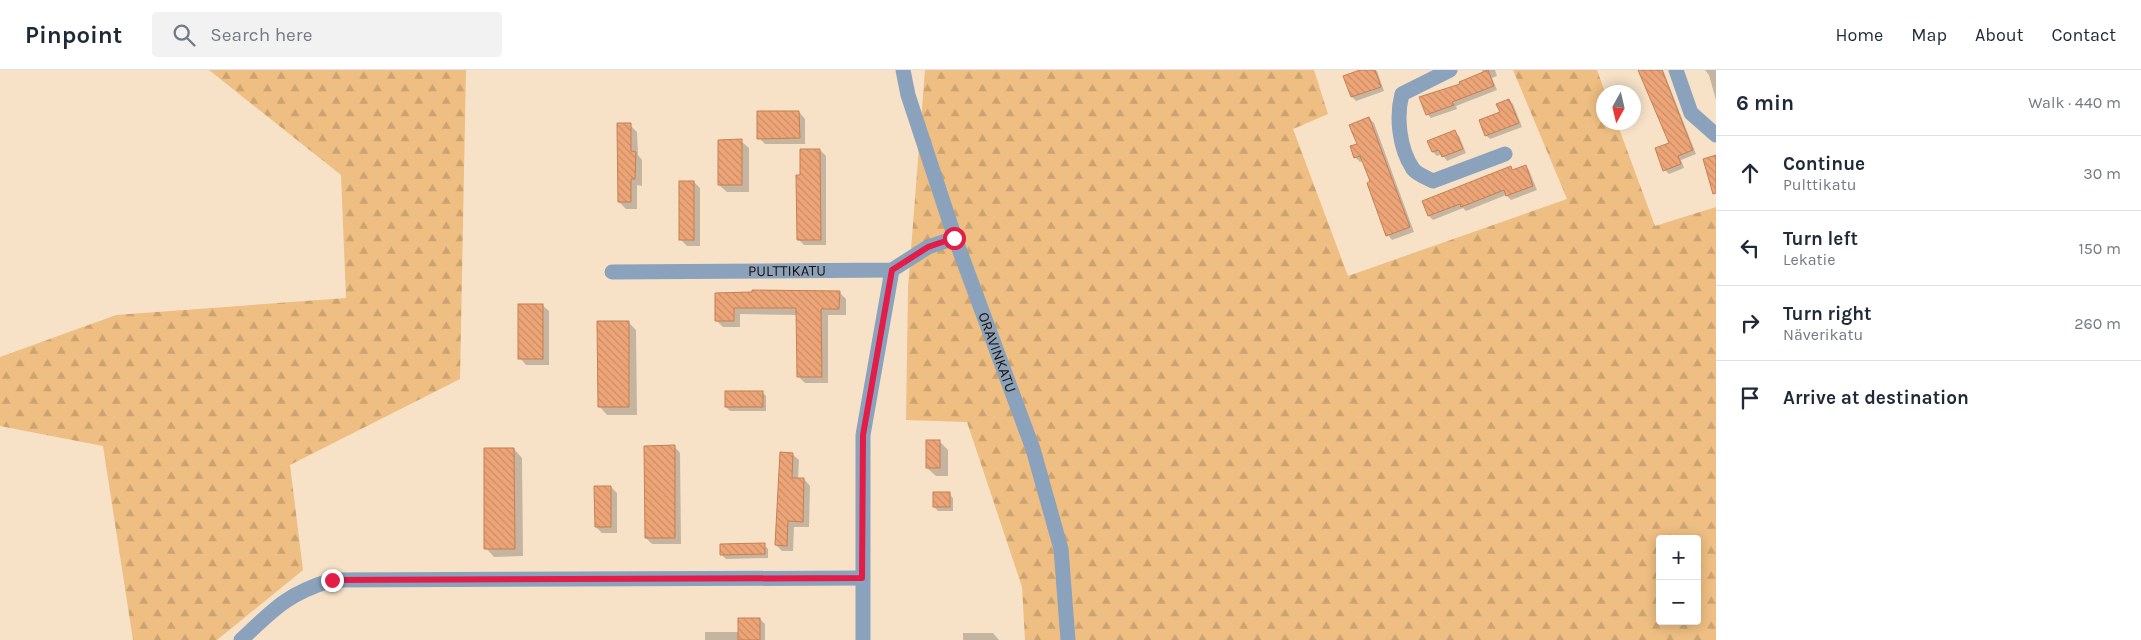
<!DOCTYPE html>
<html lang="en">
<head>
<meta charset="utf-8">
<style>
	body { margin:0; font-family:Karla,sans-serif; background:#f2f2f3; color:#1f2937 }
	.controls { position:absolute; right:15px; bottom:15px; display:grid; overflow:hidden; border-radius:5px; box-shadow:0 2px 12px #0003 }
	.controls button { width:45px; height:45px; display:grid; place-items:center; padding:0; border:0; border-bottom:1px solid #e0e1e3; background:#fff; color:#1f2937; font:25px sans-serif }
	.compass { position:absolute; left:1596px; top:15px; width:45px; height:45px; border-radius:50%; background:#fff; box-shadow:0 2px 12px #0003; rotate:188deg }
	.stop { position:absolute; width:15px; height:15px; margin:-11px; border:4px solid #e11d48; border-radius:50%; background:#fff }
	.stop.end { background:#e11d48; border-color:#fff; box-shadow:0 1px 5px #0008 }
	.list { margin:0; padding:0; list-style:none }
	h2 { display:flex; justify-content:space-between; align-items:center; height:65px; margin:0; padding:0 20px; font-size:21px }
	h2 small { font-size:16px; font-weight:400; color:#747a83 }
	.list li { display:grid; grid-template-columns:32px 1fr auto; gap:15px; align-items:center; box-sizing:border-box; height:75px; padding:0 20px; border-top:1px solid #e0e1e3 }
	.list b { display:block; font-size:19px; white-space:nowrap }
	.list p { margin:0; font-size:16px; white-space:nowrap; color:#747a83 }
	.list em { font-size:16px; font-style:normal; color:#747a83 }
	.icon { flex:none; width:28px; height:28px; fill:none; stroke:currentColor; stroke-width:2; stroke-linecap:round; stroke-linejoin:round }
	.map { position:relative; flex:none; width:1716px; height:570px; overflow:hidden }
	header { display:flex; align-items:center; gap:30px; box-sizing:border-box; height:70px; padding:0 25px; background:#fff; border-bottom:1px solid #e0e1e3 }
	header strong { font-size:24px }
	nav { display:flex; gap:28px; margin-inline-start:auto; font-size:18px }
	.search { width:350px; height:45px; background:#f2f2f3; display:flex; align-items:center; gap:12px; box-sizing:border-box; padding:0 18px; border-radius:5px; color:#747a83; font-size:19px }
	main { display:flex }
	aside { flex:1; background:#fff }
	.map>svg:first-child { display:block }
	.forest { fill:url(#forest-firs); fill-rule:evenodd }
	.shadow { fill:#0003 }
	.building { fill:url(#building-back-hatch); stroke:#c58054 }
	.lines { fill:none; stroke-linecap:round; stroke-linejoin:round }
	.minor { stroke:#8ba2bc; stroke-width:15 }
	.tertiary { stroke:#8ba2bc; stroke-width:15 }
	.route { stroke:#e11d48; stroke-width:6 }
	.labels { text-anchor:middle; stroke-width:5; stroke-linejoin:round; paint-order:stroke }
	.street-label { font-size:15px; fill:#201100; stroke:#fff }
</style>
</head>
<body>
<header>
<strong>Pinpoint</strong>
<div class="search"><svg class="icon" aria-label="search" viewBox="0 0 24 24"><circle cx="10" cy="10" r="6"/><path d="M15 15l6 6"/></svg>Search here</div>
<nav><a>Home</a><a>Map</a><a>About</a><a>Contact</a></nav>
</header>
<main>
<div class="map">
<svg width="1716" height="570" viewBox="0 0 1716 570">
	<defs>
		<pattern id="forest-firs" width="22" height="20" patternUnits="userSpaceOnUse" patternTransform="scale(1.25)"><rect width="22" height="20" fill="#eebe82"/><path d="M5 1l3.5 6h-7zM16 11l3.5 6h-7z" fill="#cca26e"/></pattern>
		<pattern id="building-back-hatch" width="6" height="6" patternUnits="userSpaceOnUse" patternTransform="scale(1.25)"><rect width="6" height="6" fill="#eda578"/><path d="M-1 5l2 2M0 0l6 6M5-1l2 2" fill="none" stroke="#cb8d66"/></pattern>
	</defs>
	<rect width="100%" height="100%" fill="#f7e2c8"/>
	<g class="forest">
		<path d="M209,0h257l-6,309 -170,86 13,105 -86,70h-84l-30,-194 -103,-20v-69l116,-42 230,-17 -5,-123z"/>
		<path d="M925,0h389l14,44 -35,15 55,147 219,-77 -54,-129h84l8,22h-1v30l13,1 38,103 61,-19v433h-691l-3,-53 -55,-165 -61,-2 2,-132zM1660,469h37v82h-37z"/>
	</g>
	<g class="shadow">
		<path d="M1364,0l13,1 7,20 -28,10 -4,-4z"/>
		<path d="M1482,0h13l2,6 -5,2 5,12 -41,16 1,3 -26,9 -4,-4 34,-29 22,-11z"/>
		<path d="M1640,0h23l33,84 -15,6 3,8 -15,6 -4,-4 5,-27z"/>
		<path d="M1705,0h11v30l-7,-25z"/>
		<path d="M1509,30l4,4 9,23 -32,12 -4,-4z"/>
		<path d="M799,42l6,7v25h-40l-6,-6z"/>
		<path d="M1369,48l5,5 40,109 -22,8 -4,-5 -25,-74 -3,1 -5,-5z"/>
		<path d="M630,55l7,7 1,23 4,5v26l-5,-1v24h-11l-7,-7z"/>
		<path d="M1455,62l4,4 7,17 -19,8 -5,-7 -5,2 -4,-4 -4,-10z"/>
		<path d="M741,71l8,7v44h-22l-8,-7z"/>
		<path d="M820,80l6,6v89h-22l-6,-6 3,-63z"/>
		<path d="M1525,96l4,4 8,20 -26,10 -5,-5 -40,16 -3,-3 -30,12 -4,-4 81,-48 3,3z"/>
		<path d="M694,112l6,6v58h-13l-6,-6z"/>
		<path d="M839,222l7,7v16h-18v68h-23l-7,-7v-61l-58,-1v13h-17l-7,-7v-26z"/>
		<path d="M542,235l7,6v54h-23l-6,-7z"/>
		<path d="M628,252l8,8 1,85h-30l-8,-9z"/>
		<path d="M762,322l4,4v15h-36l-4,-4z"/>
		<path d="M940,372l8,8v26h-12l-9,-8z"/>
		<path d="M674,376l6,7 1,91h-29l-6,-6z"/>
		<path d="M514,379l8,9 1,98 -29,1 -8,-9z"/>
		<path d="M792,384l7,6 -1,19h6l6,7 -1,41h-15l-1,24h-11l-6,-6z"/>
		<path d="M611,417l6,6v40h-15l-6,-6z"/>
		<path d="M949,424l4,4v13h-15l-4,-4z"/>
		<path d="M764,475l4,4v9l-42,1 -4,-4z"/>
		<path d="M760,549l5,5v16h-60v-8h34z"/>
		<path d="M963,563h30l6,7h-36z"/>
	</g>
	<g class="building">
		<path d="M1360,0h15l6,17 -30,10 -8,-21z"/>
		<path d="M1488,0l6,16 -42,16 2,3 -28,10 -7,-18 41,-13 -1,-2z"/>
		<path d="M1638,0h24l31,80 -15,6 3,8 -18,7 -8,-23 14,-5z"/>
		<path d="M1509,29l10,24 -34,13 -6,-16 21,-8 -4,-8z"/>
		<path d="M757,41h42l1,27 -43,1z"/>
		<path d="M1369,47l41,110 -24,9 -19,-53 3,-2 -10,-25 -6,2 -4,-12 7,-2 -8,-19z"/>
		<path d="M617,53h14v28l5,1 -1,27h-4v23h-13z"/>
		<path d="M1455,60l8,19 -21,8 -3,-7 -7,2 -5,-11z"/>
		<path d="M742,69v46h-24v-45z"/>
		<path d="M800,79h20l1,91h-24l-1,-65h4z"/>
		<path d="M1716,85v38l-3,1 -10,-35z"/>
		<path d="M1526,95l7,21 -27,10 -2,-6 -43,17 -1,-3 -32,12 -6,-15 89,-35 1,4z"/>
		<rect x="679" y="111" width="15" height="59"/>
		<path d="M752,220l88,1 -1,18h-18l1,68h-25l-1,-69h-62v13h-19v-28l37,-1z"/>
		<rect x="518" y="234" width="25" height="55"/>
		<path d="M597,251h32v86h-31z"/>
		<rect x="725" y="321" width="38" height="16"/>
		<rect x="926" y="370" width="14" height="28"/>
		<path d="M675,375v93h-30l-1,-92z"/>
		<path d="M484,378h30l1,101h-31z"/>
		<path d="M780,382l13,1 -1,25h12l-1,44 -15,-1 -1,25 -12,-1z"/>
		<path d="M594,416h17v41h-16z"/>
		<rect x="933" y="422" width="17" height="15"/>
		<path d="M765,473v11l-45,1v-11z"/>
		<rect x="738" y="548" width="22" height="22"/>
	</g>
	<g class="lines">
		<g class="minor">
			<path d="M1450,0l-48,24c-6,23 -3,54 11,75 4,5 14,9 20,12l72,-27"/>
			<path d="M1676,0l15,43 25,22"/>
			<path id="s1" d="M612,202l280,-2 36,-23 27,-9"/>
			<path d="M241,570c34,-32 46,-46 91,-60l530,-2"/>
			<path d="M863,570v-205l29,-165"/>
		</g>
		<path class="tertiary" id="s2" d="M903,0l5,25 47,143 78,211 28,100 7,91"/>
	</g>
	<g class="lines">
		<path class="route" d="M332,510l530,-2 1,-143 29,-165 36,-23 26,-9"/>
	</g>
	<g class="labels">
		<g class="street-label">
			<text dy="5" stroke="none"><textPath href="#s1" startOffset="175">PULTTIKATU</textPath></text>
			<text dy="5" stroke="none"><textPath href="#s2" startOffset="298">ORAVINKATU</textPath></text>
		</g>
	</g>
</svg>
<div class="controls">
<button>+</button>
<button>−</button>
</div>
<svg class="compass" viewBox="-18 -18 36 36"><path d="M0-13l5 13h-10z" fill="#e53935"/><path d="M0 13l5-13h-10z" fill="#747a83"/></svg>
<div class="stop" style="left:954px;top:168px"></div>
<div class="stop end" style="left:332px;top:510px"></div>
</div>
<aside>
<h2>6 min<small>Walk · 440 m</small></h2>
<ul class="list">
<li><svg class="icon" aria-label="ahead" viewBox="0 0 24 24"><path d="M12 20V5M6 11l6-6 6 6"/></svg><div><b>Continue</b><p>Pulttikatu</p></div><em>30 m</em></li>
<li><svg class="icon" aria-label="left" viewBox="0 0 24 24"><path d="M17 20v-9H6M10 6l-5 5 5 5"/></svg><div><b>Turn left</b><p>Lekatie</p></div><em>150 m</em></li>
<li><svg class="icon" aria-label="right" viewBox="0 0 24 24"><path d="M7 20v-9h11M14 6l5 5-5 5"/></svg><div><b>Turn right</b><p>Näverikatu</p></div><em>260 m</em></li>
<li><svg class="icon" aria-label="arrive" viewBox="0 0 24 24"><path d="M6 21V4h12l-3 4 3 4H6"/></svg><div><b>Arrive at destination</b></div></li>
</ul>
</aside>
</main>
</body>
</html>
